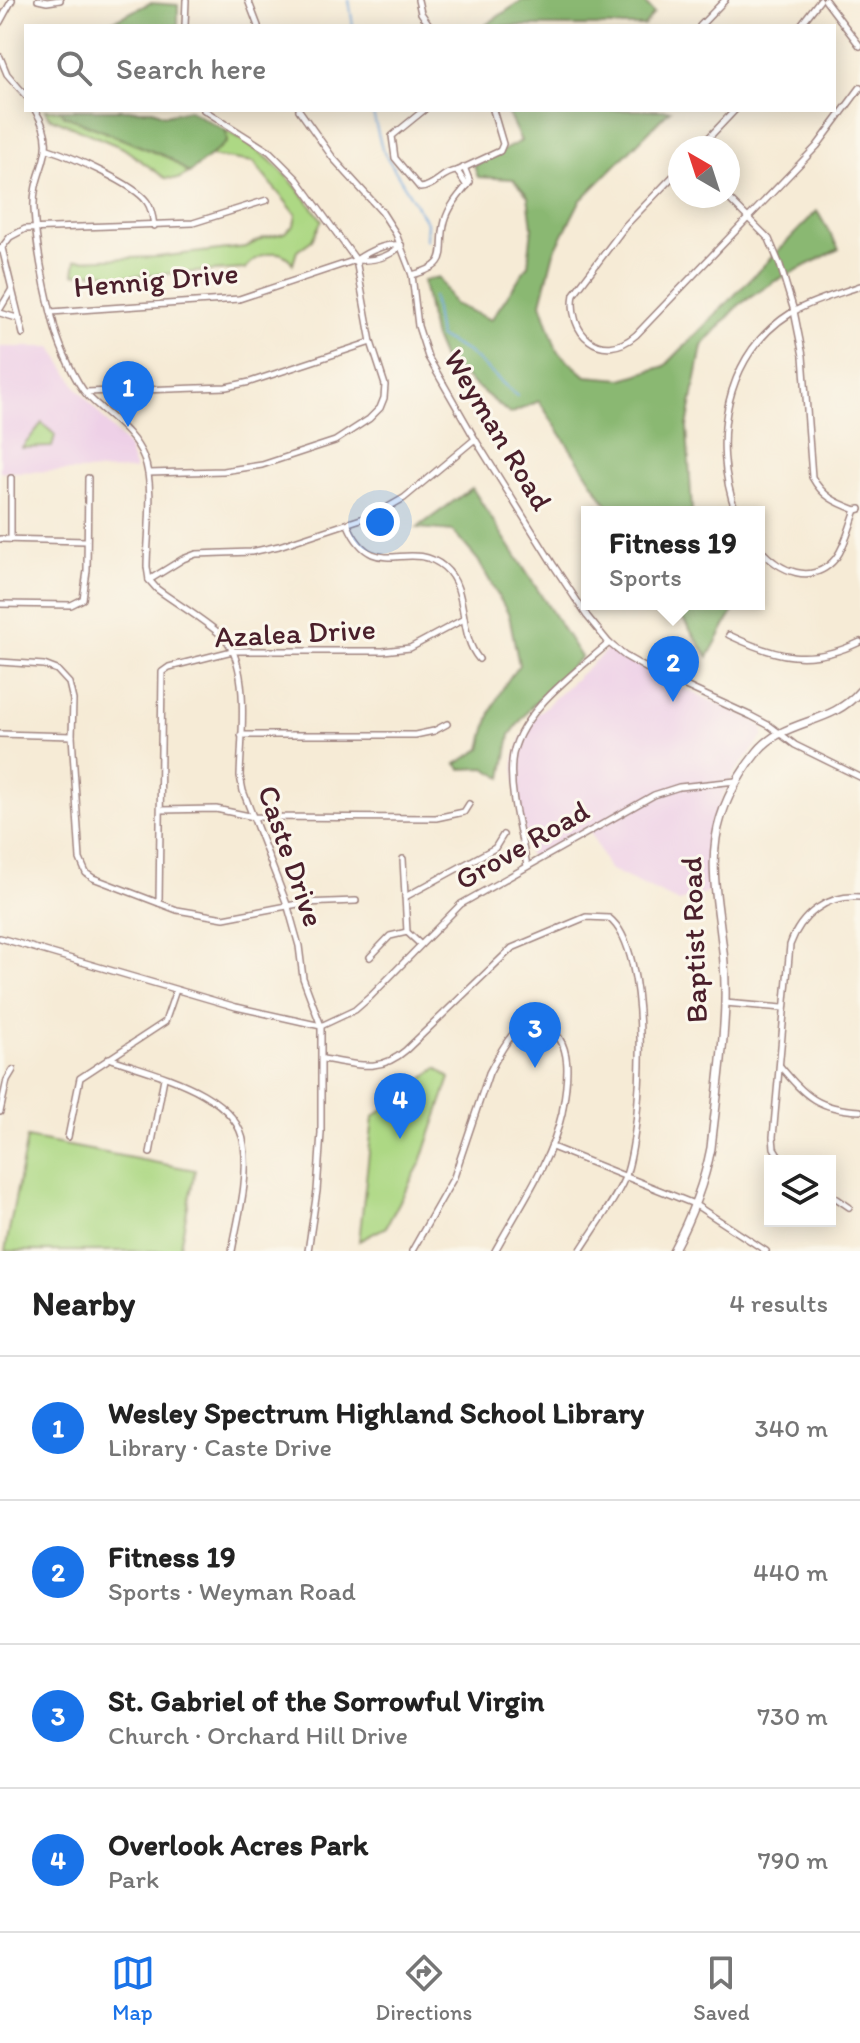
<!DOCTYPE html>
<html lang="en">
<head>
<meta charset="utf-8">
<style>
	body { margin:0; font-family:Itim,sans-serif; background:#f6f6f6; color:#222 }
	.controls { position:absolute; right:24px; bottom:24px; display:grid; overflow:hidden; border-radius:0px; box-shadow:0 4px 20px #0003 }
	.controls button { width:72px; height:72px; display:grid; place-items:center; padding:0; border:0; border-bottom:2px solid #e0e0e0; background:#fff; color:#222; font:40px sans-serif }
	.compass { position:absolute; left:668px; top:136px; width:72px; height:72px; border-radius:50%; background:#fff; box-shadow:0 4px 20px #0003; rotate:321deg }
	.you { position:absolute; left:380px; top:522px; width:28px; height:28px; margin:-20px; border:6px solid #fff; border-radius:50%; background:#1a73e8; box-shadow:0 0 0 12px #1a73e833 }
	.badge { display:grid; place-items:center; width:52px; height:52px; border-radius:50%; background:#1a73e8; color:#fff; font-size:26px; font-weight:700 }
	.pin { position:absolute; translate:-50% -66px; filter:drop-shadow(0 2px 4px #0008) }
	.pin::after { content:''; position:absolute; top:42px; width:28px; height:24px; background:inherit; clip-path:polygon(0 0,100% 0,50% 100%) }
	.popup { position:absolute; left:581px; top:506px; width:184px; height:104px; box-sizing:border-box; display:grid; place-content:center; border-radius:0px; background:#fff; filter:drop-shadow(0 2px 6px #0005); font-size:26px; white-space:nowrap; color:#767676 }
	.popup b { font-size:30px; color:#222 }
	.popup::after { content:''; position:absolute; left:50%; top:100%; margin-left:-16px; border:16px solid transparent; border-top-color:#fff }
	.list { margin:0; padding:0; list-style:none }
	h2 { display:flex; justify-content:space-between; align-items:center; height:104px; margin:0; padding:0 32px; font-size:34px }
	h2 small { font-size:26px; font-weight:400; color:#767676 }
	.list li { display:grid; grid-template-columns:52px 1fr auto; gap:24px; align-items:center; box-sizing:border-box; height:144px; padding:0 32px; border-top:2px solid #e0e0e0 }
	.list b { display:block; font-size:30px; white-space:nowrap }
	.list p { margin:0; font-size:26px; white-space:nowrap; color:#767676 }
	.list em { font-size:26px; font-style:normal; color:#767676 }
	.icon { flex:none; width:44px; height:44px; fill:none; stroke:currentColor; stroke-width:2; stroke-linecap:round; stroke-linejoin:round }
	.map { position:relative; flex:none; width:860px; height:1251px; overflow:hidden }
	.search { position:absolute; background:#fff; box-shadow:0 4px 20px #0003; left:24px; right:24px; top:24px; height:88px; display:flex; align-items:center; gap:20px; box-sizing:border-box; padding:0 28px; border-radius:0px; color:#767676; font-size:30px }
	.sheet { height:680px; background:#fff }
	nav { display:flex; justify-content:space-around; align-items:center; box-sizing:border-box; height:112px; border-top:2px solid #e0e0e0; background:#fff; font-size:22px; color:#767676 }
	nav a { display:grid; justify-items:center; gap:4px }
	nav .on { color:#1a73e8 }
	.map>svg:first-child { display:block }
	.built { fill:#eed0e7 }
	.green { fill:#add884; stroke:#7c7c58; stroke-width:2 }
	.forest { fill:#8ab872; stroke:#6a6c4e; stroke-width:2 }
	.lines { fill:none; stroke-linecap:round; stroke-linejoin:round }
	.stream { stroke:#6fa7de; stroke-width:2 }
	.minor-casing { stroke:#a08580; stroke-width:8 }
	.major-casing { stroke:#a08580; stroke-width:10 }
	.minor { stroke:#fff; stroke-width:5 }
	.major { stroke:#fff; stroke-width:7 }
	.labels { text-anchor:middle; stroke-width:6; stroke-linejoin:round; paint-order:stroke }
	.street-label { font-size:30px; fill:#4a1f2b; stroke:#fbf7ec }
</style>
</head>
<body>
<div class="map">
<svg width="860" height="1251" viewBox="0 0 860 1251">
	<rect width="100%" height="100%" fill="#fbf7ec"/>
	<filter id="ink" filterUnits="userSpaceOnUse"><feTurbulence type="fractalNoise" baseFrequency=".0125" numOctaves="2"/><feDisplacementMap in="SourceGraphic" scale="16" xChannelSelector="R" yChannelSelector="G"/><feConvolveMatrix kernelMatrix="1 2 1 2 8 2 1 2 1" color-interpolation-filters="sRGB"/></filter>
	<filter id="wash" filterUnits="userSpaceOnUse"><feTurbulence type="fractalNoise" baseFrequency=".006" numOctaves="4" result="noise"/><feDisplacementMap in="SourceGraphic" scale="32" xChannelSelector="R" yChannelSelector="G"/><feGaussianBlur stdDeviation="1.8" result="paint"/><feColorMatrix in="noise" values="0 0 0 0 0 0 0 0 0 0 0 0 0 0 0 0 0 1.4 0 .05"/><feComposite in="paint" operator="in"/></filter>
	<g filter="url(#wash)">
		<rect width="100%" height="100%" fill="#f6ebd6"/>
		<g class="built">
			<path d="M0,347h52l26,42 50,58 7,23 -135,2z"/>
			<path d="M609,648l52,30 91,41 12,9 -1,9 -28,35 -11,21 -15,43 -2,27 3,29 -31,10 -70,-33 -21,-41 -54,30 -5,-3 -14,-76 -1,-19 7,-21 12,-21z"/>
		</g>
		<g class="green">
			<path d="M45,110h16l3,5 105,43 20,15 -11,6 -13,-1 -42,-30 -74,-31z"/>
			<path d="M226,131c43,21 68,51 96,89l-10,20 -15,11 -4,13c-12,-20 -35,-10 -48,5l-130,8 -12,-5 -29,2 2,-14 81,-3 89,-10 17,-9 21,-5 10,-8 2,-10c-13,-19 -30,-34 -42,-53l-44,-6 16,-14z"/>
			<path d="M42,423l13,12 -3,12 -30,1z"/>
			<path d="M437,1068l13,10 -29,84 -35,65 -27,14 14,-124z"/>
			<path d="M27,1138l168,32 -16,81h-174z"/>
		</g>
		<g class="forest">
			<path d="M523,0h119l12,13 -10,13h-160z"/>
			<path d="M150,3l28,2v21h-76z"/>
			<path d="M61,110h92l12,5 24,-5 37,21 1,11 -38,31 -20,-15 -106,-43z"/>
			<path d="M506,110h164l-90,91 -26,51 -13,51 16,48 29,25 36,3 43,-13 152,-155 22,38 -64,32 -36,24 -37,41 -15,81 5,85h-80l-73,-111 -29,13 -67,-55 -10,-24 -10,-54 16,-4 15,27 37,16 37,-55 4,-38 -4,-31 -15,-17 -35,-2 -4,-11 47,-25z"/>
			<path d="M472,488l109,169 -50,50 -21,28 -8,43 -17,-10 -24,1 -5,-5 25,-15c8,-36 15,-55 38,-84l-10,-50 -31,-55 -25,-29 -36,-3z"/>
			<path d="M673,604h64l-29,53z"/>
		</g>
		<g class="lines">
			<g class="stream">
				<path d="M349,0l4,26"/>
				<path d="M372,110l10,39 45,74 -1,17"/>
				<path d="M433,297l6,40 29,15 49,44"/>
			</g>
		</g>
	</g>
	<g filter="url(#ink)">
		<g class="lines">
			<g class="minor-casing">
				<g id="minor">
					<path d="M38,0l9,2 13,-2"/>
					<path d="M248,0l10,26"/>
					<path d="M418,0l3,13 9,13"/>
					<path d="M825,0l35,46"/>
					<path d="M0,22l12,-22"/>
					<path d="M185,26l1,-26"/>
					<path d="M700,26l25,-26"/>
					<path d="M800,26l20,-26"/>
					<path d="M0,57l7,17 19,22"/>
					<path d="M35,110c27,44 -3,56 -1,99 2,40 11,81 21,120 5,18 20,52 32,66 19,20 46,35 57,63 11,28 3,77 3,109l2,13 8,9c17,13 58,37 70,52 23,32 14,97 13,135l3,15 45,116 11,39 4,32 18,48v107l-4,58 -9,60"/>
					<path d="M299,110l34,48 49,54 14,22 16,41 6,51 10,31 47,82 79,127 33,50 22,27 16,13 21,12 105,48 19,10 25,19 65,32"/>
					<path d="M424,110l-32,26 3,22 25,30c15,-1 23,-17 37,-17l43,-20 3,-7 -10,-34"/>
					<path d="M699,148l36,-38"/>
					<path d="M48,149c22,7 87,35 99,53 5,7 6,16 7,24"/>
					<path d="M680,169l-54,56 -52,69c-7,39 27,71 62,41l181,-189 43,-58"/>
					<path d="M457,171l10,15"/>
					<path d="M726,196l43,43 11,26 14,46 9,45 9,121c11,20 23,25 44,33l4,-1"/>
					<path d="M2,248l21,86"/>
					<path d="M0,250l10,-13 15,-8 168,-6 74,-23"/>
					<path d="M357,260c16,1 33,-3 44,-15"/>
					<path d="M412,275c42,-11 25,-23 33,-54 4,-15 15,-27 25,-39l-6,-15"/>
					<path d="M0,309l12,-20"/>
					<path d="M51,312l188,-13 117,-39c13,-9 29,-17 45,-15"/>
					<path d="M0,313l20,6"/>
					<path d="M86,392l140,-5 24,-5 121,-40"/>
					<path d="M148,473l75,-2 39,-6 73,-24 34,-22 11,-11 4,-10 1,-13 -14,-43 -15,-82 -59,-81 -27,-27 -66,-42"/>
					<path d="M736,512c-25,-70 -12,-157 55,-199 20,-12 47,-19 69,-27"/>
					<path d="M348,525c26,59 60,12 96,42 26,22 13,66 35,92"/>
					<path d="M0,539l86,2"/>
					<path d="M11,539v-61"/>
					<path d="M759,548c20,23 53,39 77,10 10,-13 14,-33 20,-48"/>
					<path d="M149,580l34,-21 13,-5 55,-2 28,-6 97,-32 28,-16 71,-59"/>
					<path d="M0,604l71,1 12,-6 4,-28 1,-93"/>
					<path d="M729,635c48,23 81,31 131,7"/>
					<path d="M0,662l44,3 13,5 12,13 4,17 -1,36 8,123 6,14 7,5 84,32 47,8 79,-15 53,-2"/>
					<path d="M0,734l72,2"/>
					<path d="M241,735h174l19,-4 13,-7"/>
					<path d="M161,810l55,-1 38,8 182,1 28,-6 5,-8"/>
					<path d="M403,859l4,73 13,12"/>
					<path d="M527,866c-6,-34 -18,-71 -15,-105 4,-47 64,-89 97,-118"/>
					<path d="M405,897l90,-49 8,-13"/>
					<path d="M159,903l3,-231 7,-5 63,-16h151l27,-3 54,-29"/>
					<path d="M0,938l236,69 85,19 34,-16 16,-14 90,-92 193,-109 25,-8 57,-6"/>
					<path d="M370,957l20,-21 17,-4"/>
					<path d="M725,1003l58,5"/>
					<path d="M109,1058c44,16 128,33 135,87 5,34 -6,73 -12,106"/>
					<path d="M323,1059c33,5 56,15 83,-9l106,-102 74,-31 23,1c44,34 33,204 18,254 -7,22 -34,58 -47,79"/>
					<path d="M780,1066c26,31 38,43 80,45"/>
					<path d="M0,1112l7,-32 6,-10"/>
					<path d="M68,1137l12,-59 85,-56 11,-32"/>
					<path d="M552,1147l142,57 72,47"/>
					<path d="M150,1153l14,-75"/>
					<path d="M782,1161l-8,-13 -1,-11 17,-192c11,-31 37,-50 70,-48"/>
					<path d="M830,1194l19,13"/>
					<path d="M412,1251l42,-74 35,-104c8,-15 18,-35 31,-46 7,-6 15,-6 23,-2 33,13 24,60 19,88 -11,49 -43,94 -67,138"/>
				</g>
			</g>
			<g class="major-casing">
				<path id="major" d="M673,1251c17,-32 31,-67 38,-103 5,-48 13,-97 14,-146 3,-103 -42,-157 32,-250 27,-34 74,-26 103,-61"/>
			</g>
			<use href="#minor" class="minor"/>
			<use href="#major" class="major"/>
		</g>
	</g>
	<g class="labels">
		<g class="street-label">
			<text transform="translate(156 280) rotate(-5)" y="10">Hennig Drive</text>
			<text transform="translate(498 430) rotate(59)" y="10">Weyman Road</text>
			<text transform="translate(295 633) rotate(-3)" y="10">Azalea Drive</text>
			<text transform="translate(522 845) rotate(-30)" y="10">Grove Road</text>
			<text transform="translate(291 856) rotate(71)" y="10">Caste Drive</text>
			<text transform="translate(694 940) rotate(-92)" y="10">Baptist Road</text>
		</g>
	</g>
</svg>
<div class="controls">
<button><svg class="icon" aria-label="layers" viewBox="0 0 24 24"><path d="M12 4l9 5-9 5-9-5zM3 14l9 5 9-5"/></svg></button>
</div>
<svg class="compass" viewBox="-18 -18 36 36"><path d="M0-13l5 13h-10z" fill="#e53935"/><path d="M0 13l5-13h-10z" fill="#767676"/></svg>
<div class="you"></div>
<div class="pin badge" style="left:128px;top:427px">1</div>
<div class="pin badge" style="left:673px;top:702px">2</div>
<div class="popup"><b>Fitness 19</b>Sports</div>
<div class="pin badge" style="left:535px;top:1068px">3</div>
<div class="pin badge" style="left:400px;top:1139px">4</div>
<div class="search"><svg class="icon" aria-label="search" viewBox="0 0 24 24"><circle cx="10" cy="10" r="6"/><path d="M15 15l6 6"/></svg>Search here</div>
</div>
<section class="sheet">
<h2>Nearby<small>4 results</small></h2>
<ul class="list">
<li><span class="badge">1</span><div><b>Wesley Spectrum Highland School Library</b><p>Library · Caste Drive</p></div><em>340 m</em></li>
<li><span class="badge">2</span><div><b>Fitness 19</b><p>Sports · Weyman Road</p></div><em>440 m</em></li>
<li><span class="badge">3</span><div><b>St. Gabriel of the Sorrowful Virgin</b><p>Church · Orchard Hill Drive</p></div><em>730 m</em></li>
<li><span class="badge">4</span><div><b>Overlook Acres Park</b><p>Park</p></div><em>790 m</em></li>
</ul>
</section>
<nav>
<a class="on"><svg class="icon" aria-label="map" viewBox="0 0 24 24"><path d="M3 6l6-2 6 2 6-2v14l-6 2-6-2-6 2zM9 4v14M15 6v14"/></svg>Map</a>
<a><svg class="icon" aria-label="directions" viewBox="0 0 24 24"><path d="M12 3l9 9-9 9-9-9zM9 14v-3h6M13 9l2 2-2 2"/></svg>Directions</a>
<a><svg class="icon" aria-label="saved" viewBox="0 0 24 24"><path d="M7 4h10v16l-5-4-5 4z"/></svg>Saved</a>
</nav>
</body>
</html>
